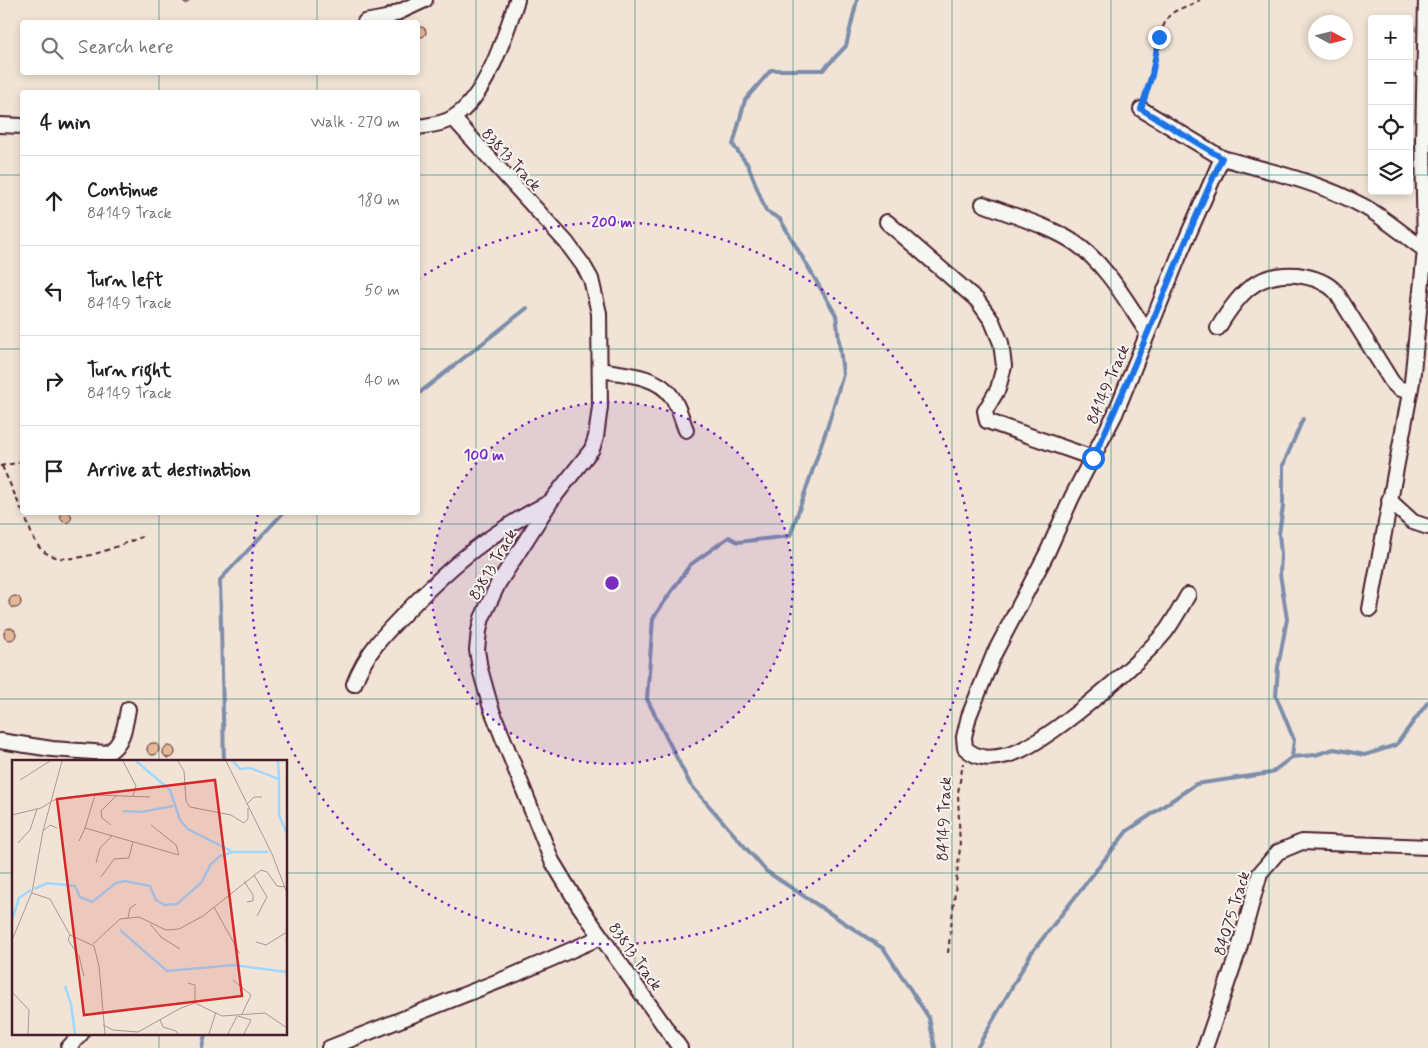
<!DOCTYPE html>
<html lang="en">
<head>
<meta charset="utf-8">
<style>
	body { margin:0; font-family:Mynerve,sans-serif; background:#f6f6f6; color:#202124 }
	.controls { position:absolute; right:15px; top:15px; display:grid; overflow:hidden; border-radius:5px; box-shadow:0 2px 8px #0003 }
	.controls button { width:45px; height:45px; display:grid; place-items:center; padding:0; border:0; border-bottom:1px solid #e0e0e0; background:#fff; color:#202124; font:25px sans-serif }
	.compass { position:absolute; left:1308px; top:15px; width:45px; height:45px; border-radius:50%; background:#fff; box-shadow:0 2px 8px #0003; rotate:97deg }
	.stop { position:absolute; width:15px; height:15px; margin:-11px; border:4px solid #1a73e8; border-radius:50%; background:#fff }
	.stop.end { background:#1a73e8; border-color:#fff; box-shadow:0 1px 5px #0008 }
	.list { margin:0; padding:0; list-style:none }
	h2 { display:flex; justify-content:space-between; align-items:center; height:65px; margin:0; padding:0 20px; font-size:21px }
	h2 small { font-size:16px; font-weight:400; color:#757577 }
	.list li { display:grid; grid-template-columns:32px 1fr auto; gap:15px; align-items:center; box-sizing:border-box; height:90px; padding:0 20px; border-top:1px solid #e0e0e0 }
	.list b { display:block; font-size:19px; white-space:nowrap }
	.list p { margin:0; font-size:16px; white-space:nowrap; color:#757577 }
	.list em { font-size:16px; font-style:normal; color:#757577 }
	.icon { flex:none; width:28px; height:28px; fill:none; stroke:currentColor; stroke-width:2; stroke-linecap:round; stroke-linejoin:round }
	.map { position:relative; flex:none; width:1428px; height:1048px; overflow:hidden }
	.search { position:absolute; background:#fff; box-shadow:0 2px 8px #0003; left:20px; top:20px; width:400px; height:55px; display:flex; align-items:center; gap:12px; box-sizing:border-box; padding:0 18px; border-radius:5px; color:#757577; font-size:19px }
	.panel { position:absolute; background:#fff; box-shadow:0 2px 8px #0003; left:20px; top:90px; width:400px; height:425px; border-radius:5px }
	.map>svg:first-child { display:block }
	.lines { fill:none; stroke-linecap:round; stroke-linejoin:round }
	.stream { stroke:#7d8daa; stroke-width:4 }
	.building { fill:#e5b995; stroke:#4a1f2b }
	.minor-casing { stroke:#4a1f2b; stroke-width:18 }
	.path { stroke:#4a1f2b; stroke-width:2; stroke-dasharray:5 4; stroke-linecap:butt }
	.minor { stroke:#f6f6f2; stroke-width:14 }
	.route { stroke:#1a73e8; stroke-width:6 }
	.grid { fill:none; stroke:#0f766e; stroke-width:1; stroke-opacity:0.55 }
	.ring { fill:none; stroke:#7b2cbf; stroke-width:2.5; stroke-dasharray:2.5 5 }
	.labels { text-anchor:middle; stroke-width:4; stroke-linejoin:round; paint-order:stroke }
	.street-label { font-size:16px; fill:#4a1f2b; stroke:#f6f6f2 }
	.inset-river { fill:none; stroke:#9fd7ff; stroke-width:2.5 }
	.inset-road { fill:none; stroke:#ae9592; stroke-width:1 }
	.view { fill:#d62828; fill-opacity:0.15; stroke:#d62828; stroke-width:2.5 }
	.inset-edge { fill:none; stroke:#4a1f2b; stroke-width:2.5 }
	.centre { fill:#7b2cbf; stroke:#f6f6f2; stroke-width:2.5 }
	.ring-label { font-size:15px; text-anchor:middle; font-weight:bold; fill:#7b2cbf; stroke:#f6f6f2; stroke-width:4; stroke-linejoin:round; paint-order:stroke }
</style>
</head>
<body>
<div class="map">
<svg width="1428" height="1048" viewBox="0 0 1428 1048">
	<rect width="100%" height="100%" fill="#f1e4d6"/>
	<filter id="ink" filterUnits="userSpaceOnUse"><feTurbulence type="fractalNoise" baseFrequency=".02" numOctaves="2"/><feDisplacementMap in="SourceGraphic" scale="10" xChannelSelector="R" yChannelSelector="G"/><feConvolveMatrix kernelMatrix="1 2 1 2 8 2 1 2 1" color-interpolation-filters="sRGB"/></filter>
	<g filter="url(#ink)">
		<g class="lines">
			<g class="stream">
				<path d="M857,0l-11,46 -23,24h-52l-26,30 -12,45 15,20 18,46 14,8 56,96 7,59 -15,51 -38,111 -52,6 -9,-5 -39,28 -37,53 -6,81 43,85 76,87 118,78 45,69 6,30"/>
				<path d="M418,394l109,-86"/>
				<path d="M1292,757l2,-17 -18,-44 2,-29 9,-48 -7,-45 1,-20 -2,-20 4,-28v-41l20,-46"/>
				<path d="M224,762l-4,-182 64,-68"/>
				<path d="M202,1048l3,-14"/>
				<path d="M977,1048l55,-96 95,-121 69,-47 75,-11 21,-16 23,-2 19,-6 31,6 31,-10 32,-43"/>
			</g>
		</g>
		<g class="building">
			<path d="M181,0h11l-7,4z"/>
			<circle cx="421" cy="32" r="5"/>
			<circle cx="66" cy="517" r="5.5"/>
			<circle cx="15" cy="602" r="6"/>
			<circle cx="10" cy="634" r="6"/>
			<circle cx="153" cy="749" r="6"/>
			<circle cx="169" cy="752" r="6"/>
		</g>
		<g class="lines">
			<g class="minor-casing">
				<g id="minor">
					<path d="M365,22l21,-4 39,-18"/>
					<path d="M1141,109l81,49 -41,93 -66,163 -43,83 -25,56 -53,101 -25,62 -5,21 1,11c13,12 26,11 43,7 38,-10 132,-92 158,-124 8,-11 15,-24 22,-36"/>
					<path d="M453,118l113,124 17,23 8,14 8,34 1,94 -4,30 -4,12 -41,52 -53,83 -16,34 -3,13 -2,19 3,19 11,39 61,153 26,43 102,144"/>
					<path d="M0,125l22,1"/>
					<path d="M418,127c12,-2 26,-3 36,-10 33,-21 51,-82 63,-117"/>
					<path d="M1222,158c47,13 97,24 141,48 22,12 42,30 62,44"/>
					<path d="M983,204c30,12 65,21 92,39 32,22 51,58 72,89"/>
					<path d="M887,222l90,78 15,21 9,22 3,23 -6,23 -13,22 2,10 106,37"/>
					<path d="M1218,328c20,-33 37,-56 79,-53 15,2 29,6 39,17l56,90 6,6 12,4"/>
					<path d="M600,370c23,4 58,5 72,27 7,10 10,23 14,33"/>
					<path d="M1389,500l24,22 15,5"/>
					<path d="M1370,609l42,-227 13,-132 -2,-110 3,-140"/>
					<path d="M354,684c12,-32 32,-52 56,-76 45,-46 80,-75 138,-105"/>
					<path d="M0,741l52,8 55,4c16,-8 18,-27 21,-44"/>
					<path d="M68,1048l13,-14"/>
					<path d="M329,1048l185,-73 87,-38"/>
					<path d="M1205,1048l33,-96 22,-79 18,-21 24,-10 126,5"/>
				</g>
			</g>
			<g class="path">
				<path d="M1145,97c6,-18 13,-74 27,-84 8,-5 19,-8 28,-13"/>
				<path d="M0,466l22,-4"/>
				<path d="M2,466l20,45"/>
				<path d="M23,512c5,11 9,27 17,36 23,25 75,-2 102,-11"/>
				<path d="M948,953l12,-105 -2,-55 5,-30"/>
			</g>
			<use href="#minor" class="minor"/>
		</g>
	</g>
	<g class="lines" filter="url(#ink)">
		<path class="route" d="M1093,458c47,-98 83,-201 129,-300l-81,-49 11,-34 7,-38"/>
	</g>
	<path class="grid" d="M159,0v22M317,0v22M476,0v1048M635,0v1048M793,0v1048M952,0v1048M1111,0v1048M1269,0v1048M159,72v20M317,72v20M0,175h22M418,175h954M1409,175h19M0,349h22M418,349h1010M159,512v250M317,512v536M0,524h1428M0,699h1428M0,873h14M286,873h1142M159,1034v14"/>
	<circle cx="612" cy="583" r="181" fill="#7b2cbf" fill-opacity=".12"/>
	<g class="ring">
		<circle cx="612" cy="583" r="181"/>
		<path d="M418 279A361 361 0 1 1 258 514"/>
	</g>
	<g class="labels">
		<g class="street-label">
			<text transform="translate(512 159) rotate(47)" y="6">83813 Track</text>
			<text transform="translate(1107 384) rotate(-67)" y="6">84149 Track</text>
			<text transform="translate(492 564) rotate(-60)" y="6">83813 Track</text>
			<text transform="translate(943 819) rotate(-88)" y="6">84149 Track</text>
			<text transform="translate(1231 913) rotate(-73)" y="6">84075 Track</text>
			<text transform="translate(636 956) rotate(54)" y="6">83813 Track</text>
		</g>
	</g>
	<g transform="translate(12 760)">
		<rect width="275" height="275" fill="#f1e4d6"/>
		<path class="inset-river" d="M124,1l34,29 10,30 8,9 43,22M221,1l7,8 10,-1 29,11v36l8,19M266,1l1,18M111,51l18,1 32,-6M221,92h35M22,129l13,-6 28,3 5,11 12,5 24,-19 9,-2 25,5 6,14 9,5 12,-1 24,-21 10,-19 9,-8 13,-4M0,160l7,-22 12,-8M108,170l47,41 67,-6 53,7M53,226l6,18 4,30"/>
		<path class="inset-road" d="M111,1l13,25 -3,10M166,1l6,10 2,30 4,6 41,8 13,8 4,-4v-11M214,1l46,93 15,39M8,20l30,-19M235,44l7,-7h8M0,55l29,-7 13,-8 41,-5 55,2M99,65l-9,-7 -1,-7 16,-16M73,68l10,-33M31,71l7,-6 7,3M67,81l6,-13 94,27 -3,-10 -25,-20M6,83l12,-13 7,-21M84,103l4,-15 12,-12M242,115l13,22 -10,19M89,117l13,-18 15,-1 4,-17M232,121l9,14v6l-6,1M20,133l18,6 20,36 24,11 5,20 6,68M202,147l26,47M116,158l2,-10 6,-4M138,164l11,13 19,12M58,175l-2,5 11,16 5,20M0,180l20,-48 11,-61 19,-70M244,182l10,3 21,-13M81,184l27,-25 19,-2 27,13 13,-1 24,-13 58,-46 6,2 10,14 8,1M221,220l18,15 -9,19M176,223l7,2v18M0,232l17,18 -1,24M226,256l13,4 -7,14M148,260l3,7 13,4 2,3M91,265l10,5 25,2 43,-24 14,-5 27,13 43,-3 22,15M197,274l7,-22M216,274l9,-18"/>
		<path class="view" d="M203,20l27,216 -158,19 -27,-216z"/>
		<rect width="275" height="275" class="inset-edge"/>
	</g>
	<circle cx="612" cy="583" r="8" class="centre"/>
	<g class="ring-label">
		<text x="612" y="227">200 m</text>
		<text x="484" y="460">100 m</text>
	</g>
</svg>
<div class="controls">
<button>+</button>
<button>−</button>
<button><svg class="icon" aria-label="locate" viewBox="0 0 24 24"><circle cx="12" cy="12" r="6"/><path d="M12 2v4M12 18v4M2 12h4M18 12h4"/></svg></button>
<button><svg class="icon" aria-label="layers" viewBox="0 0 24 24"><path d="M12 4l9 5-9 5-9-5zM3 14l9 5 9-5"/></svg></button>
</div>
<svg class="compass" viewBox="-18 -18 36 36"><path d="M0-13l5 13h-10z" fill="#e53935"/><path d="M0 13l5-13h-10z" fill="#757577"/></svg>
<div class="stop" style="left:1093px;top:458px"></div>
<div class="stop end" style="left:1159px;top:37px"></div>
<div class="search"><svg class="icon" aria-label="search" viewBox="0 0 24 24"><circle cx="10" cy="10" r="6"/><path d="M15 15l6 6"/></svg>Search here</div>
<section class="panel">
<h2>4 min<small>Walk · 270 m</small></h2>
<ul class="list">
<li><svg class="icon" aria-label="ahead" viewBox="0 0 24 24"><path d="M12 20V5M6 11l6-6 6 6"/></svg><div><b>Continue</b><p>84149 Track</p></div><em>180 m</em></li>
<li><svg class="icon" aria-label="left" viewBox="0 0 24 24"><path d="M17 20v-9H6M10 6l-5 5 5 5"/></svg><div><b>Turn left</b><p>84149 Track</p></div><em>50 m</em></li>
<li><svg class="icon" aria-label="right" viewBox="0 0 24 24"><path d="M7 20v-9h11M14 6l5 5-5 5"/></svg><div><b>Turn right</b><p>84149 Track</p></div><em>40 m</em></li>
<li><svg class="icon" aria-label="arrive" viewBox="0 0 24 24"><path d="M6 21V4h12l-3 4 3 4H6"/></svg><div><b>Arrive at destination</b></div></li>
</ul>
</section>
</div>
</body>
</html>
